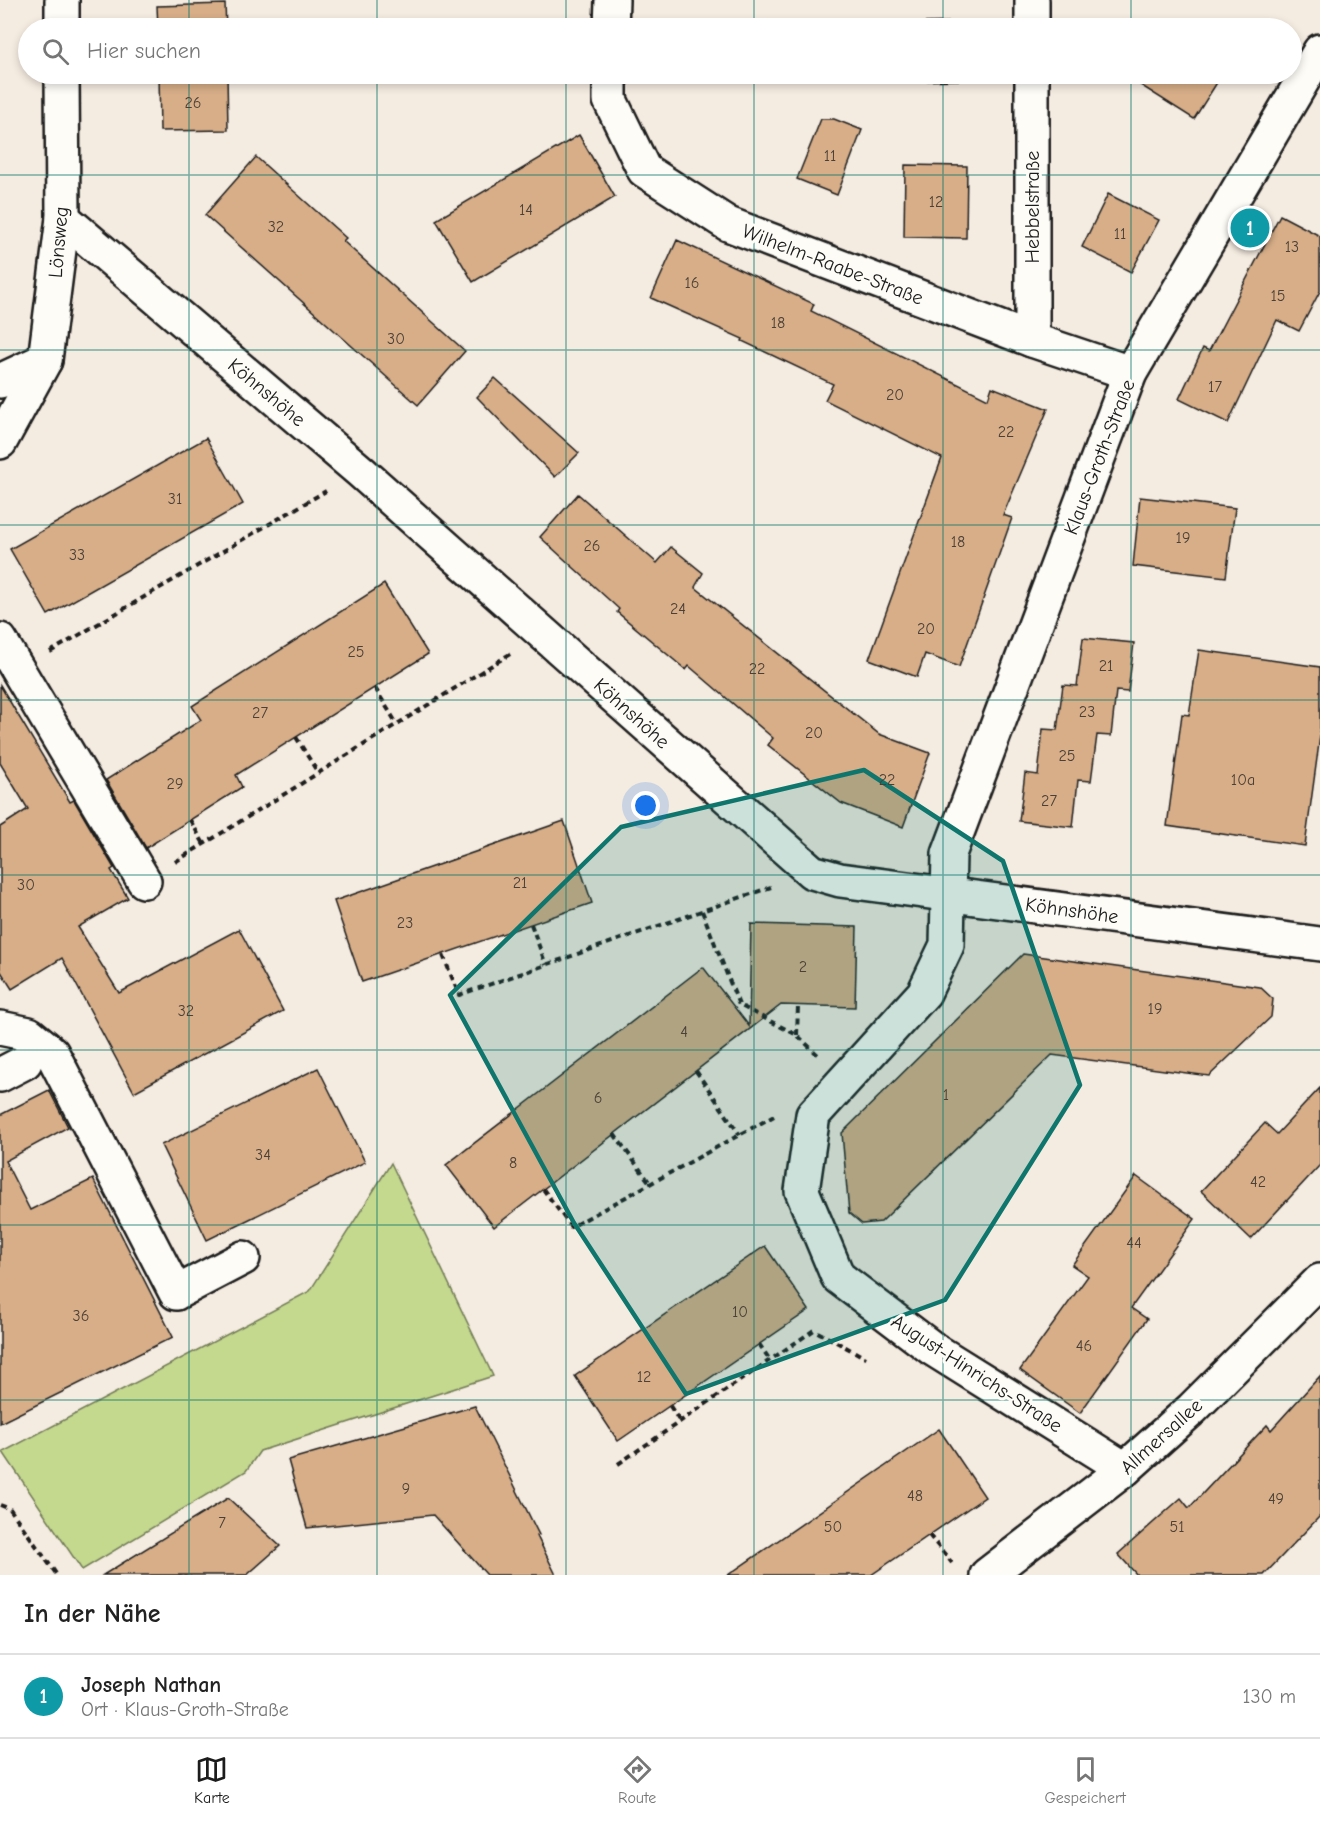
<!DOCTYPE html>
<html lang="de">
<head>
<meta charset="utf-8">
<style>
	body { margin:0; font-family:"Comic Neue",sans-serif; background:#f6f6f6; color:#222 }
	.you { position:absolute; left:646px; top:806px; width:21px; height:21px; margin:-15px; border:4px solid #fff; border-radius:50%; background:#1a73e8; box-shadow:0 0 0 9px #1a73e833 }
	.badge { display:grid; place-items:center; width:39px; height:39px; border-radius:50%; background:#1c1c1c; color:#fff; font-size:20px; font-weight:700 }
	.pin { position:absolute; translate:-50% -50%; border:3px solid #fff; box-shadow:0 2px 6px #0006 }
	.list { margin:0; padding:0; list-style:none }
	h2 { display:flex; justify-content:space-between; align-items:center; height:78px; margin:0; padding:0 24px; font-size:26px }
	h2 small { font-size:20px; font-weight:400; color:#767676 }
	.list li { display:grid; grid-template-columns:39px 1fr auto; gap:18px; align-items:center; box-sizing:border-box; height:84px; padding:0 24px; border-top:2px solid #e0e0e0 }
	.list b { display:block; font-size:22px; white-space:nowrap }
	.list p { margin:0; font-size:20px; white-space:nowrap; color:#767676 }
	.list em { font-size:20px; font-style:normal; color:#767676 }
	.icon { flex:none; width:33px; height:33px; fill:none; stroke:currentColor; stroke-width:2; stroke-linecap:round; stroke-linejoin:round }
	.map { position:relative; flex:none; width:1320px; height:1575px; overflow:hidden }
	.search { position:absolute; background:#fff; box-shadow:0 3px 9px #0003; left:18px; right:18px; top:18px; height:66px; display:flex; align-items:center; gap:15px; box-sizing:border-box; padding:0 21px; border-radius:33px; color:#767676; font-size:22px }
	.sheet { height:162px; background:#fff }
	nav { display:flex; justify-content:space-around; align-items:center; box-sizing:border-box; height:84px; border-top:2px solid #e0e0e0; background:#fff; font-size:16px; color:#767676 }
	nav a { display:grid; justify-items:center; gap:3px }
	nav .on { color:#1c1c1c }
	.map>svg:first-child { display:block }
	.green { fill:#c4d88e; stroke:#707a55; stroke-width:1.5 }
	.building { fill:#d7ae88; stroke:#1c1c1c; stroke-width:1.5 }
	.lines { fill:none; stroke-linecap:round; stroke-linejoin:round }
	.minor-casing { stroke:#1c1c1c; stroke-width:38 }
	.path { stroke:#1c1c1c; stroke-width:4; stroke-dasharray:6 4.5; stroke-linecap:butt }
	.minor { stroke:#fdfcf7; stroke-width:33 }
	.marked { fill:#0f766e; fill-opacity:0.2; stroke:#0f766e; stroke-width:4.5; stroke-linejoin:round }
	.grid { fill:none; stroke:#0f766e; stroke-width:1.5; stroke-opacity:0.55 }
	.labels { text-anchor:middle; stroke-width:6; stroke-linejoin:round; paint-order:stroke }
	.number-label { font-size:16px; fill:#4b4037 }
	.street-label { font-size:20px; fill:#1c1c1c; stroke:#fdfcf7 }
</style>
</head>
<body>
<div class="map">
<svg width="1320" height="1575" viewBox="0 0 1320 1575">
	<rect width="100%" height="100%" fill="#f5ece1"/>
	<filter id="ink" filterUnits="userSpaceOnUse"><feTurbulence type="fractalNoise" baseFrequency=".0167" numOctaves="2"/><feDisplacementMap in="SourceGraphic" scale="12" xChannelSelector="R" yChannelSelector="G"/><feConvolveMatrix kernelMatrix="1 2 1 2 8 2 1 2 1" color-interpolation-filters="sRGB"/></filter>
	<g filter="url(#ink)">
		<path class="green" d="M391,1163l102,213 -233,75 -14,20 -164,99 -79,-118 307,-161z"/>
		<g class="building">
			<path d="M225,4l1,24h-68l-1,-22z"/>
			<path d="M965,22v6h-58v-5z"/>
			<path d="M159,74h68l1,56 -68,1z"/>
			<path d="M906,74h60v6l-60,1z"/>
			<path d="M1123,74h83l12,7 -24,38z"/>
			<path d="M821,119h13l28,11 -25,65 -40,-16z"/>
			<path d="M579,135l36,62 -142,85 -37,-62z"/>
			<path d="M256,157l90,81 -3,3 122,110 -47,54 -213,-190z"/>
			<path d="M905,165l62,1 -1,72 -62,-1z"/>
			<path d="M1108,194l51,26 -28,52 -49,-25z"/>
			<path d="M1280,215l40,21v55l-21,40 -22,-11 -49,103 -49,-24 24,-51 6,3z"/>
			<path d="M677,240l137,64 -3,7 177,88 4,-12 56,22 -45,106 9,3 -53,149 -34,-13 -8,23 -48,-18 73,-201 -117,-58 8,-16 -91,-43 1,-2 -92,-41z"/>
			<path d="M495,378l84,75 -24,24 -78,-80z"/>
			<path d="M206,438l37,66 -195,111 -38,-66z"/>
			<path d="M578,494l79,69 14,-16 32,26 -8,14 184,147 51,19 -27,74 -62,-24 -73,-58 5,-7 -84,-72 -3,4 -69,-58 2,-3 -79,-72z"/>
			<path d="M1140,497l95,11 -9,69 -93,-11z"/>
			<path d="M384,584l44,70 -192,121 6,12 -96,61 -40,-68 95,-60 -9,-14z"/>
			<path d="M1083,638l51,5 -6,49 -12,-1 -5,45 -14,-1 -6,46 -13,-1 -5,47 -54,-6 6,-48 13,2 5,-46 14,1 6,-45 14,1z"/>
			<path d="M1199,650l121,17v69l-15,110 -138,-20 15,-112 7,1z"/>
			<path d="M0,685l70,117 4,-2 40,68 -3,2 17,28 -50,29 41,66 120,-64 44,82 -149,81 -72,-134 -50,31 -12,-19v-143l28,-18 -28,-46z"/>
			<path d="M564,821l28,82 -230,79 -28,-81z"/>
			<path d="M751,924l106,3 -2,80 -74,-2 -287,222 -48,-62 257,-198 46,59z"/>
			<path d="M1023,954l237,33 13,12 -2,18 -62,59 -157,-21 -171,167 -19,2 -13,-11 -7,-80z"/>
			<path d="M318,1068l47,94 -158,78 -46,-95z"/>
			<path d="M1320,1088v77l-69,74 -50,-48 64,-68 12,11z"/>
			<path d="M49,1090l19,37 -63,34 25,49 63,-31 80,158 -173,86v-308z"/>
			<path d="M1136,1176l59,43 -64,89 16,11 -67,94 -60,-43 68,-94 -16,-11z"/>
			<path d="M765,1246l44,64 -191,131 -43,-65z"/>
			<path d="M1320,1376v140l-56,59h-127l-19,-21 63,-56 8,10 78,-83 4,5z"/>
			<path d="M475,1406l64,129 -2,1 19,39h-69l-54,-60 -126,13 -19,-68z"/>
			<path d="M939,1429l46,68 -114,78h-143z"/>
			<path d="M228,1498l52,48 -33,29h-144z"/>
		</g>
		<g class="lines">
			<g class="minor-casing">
				<g id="minor">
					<path d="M62,0v28"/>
					<path d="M611,28l1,-28"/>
					<path d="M1032,28v-28"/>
					<path d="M610,74v26l34,70 84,54 304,116 98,33"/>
					<path d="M63,218l297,253 452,401 28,8 480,64"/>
					<path d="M1032,340v-266"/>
					<path d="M0,381l45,-21 18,-142 -1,-144"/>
					<path d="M0,442l45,-82"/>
					<path d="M0,640l144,241"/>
					<path d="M0,1028l29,6 23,19 124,240 67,-35"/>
					<path d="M0,1075l25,-13"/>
					<path d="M1125,1469l-192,-120 -95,-72 -36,-86 11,-76 111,-122 23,-48 2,-91 181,-481 190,-322"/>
					<path d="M987,1575l138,-106 67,-60 128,-128"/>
				</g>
			</g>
			<g class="path">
				<path d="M50,652l276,-161"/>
				<path d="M375,688l22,36"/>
				<path d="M296,737l22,36"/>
				<path d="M190,820l14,24"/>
				<path d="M175,862l335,-208"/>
				<path d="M702,911l37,94 58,30 21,20"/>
				<path d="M531,924l15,41"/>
				<path d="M443,955l16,40 312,-108"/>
				<path d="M797,1035l1,-29"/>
				<path d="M696,1071l44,64"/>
				<path d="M614,1134l36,49"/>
				<path d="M543,1189l28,38 203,-111"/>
				<path d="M759,1344l11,16"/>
				<path d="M670,1406l10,16"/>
				<path d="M618,1464l196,-134 52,28"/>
				<path d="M0,1505l10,4 47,66"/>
				<path d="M929,1535l23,28"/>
			</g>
			<use href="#minor" class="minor"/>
		</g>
	</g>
	<path class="marked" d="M864,770l139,91 77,224 -135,215 -259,94 -112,-171 -124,-228 171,-168z"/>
	<path class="grid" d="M189,0v28M377,0v28M566,0v28M754,0v28M943,0v28M1131,0v28M189,74v1501M377,74v1501M566,74v1501M754,74v1501M943,74v1501M1131,74v1501M0,175h1320M0,350h1320M0,525h1320M0,700h1320M0,875h1320M0,1050h1320M0,1225h1320M0,1400h1320"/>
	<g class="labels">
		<g class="number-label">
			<text x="193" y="108">26</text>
			<text x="830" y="161">11</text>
			<text x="936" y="207">12</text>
			<text x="526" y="215">14</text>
			<text x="276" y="232">32</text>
			<text x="1120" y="239">11</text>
			<text x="1292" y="252">13</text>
			<text x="692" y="288">16</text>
			<text x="1278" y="301">15</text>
			<text x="778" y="328">18</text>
			<text x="396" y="344">30</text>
			<text x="1215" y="392">17</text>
			<text x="895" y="400">20</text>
			<text x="1006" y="437">22</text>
			<text x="175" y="504">31</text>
			<text x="1183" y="543">19</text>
			<text x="958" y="547">18</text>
			<text x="592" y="551">26</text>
			<text x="77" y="560">33</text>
			<text x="678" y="614">24</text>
			<text x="926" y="634">20</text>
			<text x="356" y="657">25</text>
			<text x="1106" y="671">21</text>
			<text x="757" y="674">22</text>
			<text x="1087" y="717">23</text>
			<text x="260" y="718">27</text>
			<text x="814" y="738">20</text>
			<text x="1067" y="761">25</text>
			<text x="887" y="785">22</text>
			<text x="1243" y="785">10a</text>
			<text x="175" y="789">29</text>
			<text x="1049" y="806">27</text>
			<text x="520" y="888">21</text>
			<text x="26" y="890">30</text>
			<text x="405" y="928">23</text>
			<text x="803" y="972">2</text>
			<text x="1155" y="1014">19</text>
			<text x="186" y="1016">32</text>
			<text x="684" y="1037">4</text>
			<text x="946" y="1100">1</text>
			<text x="598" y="1103">6</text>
			<text x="263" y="1160">34</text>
			<text x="513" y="1168">8</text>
			<text x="1258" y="1187">42</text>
			<text x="1134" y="1248">44</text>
			<text x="740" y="1317">10</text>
			<text x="81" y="1321">36</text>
			<text x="1084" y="1351">46</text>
			<text x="644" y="1382">12</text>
			<text x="406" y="1494">9</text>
			<text x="915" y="1501">48</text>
			<text x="1276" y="1504">49</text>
			<text x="222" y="1528">7</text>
			<text x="833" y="1532">50</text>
			<text x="1177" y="1532">51</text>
		</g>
		<g class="street-label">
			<text transform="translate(1032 207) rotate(-90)" y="7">Hebbelstraße</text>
			<text transform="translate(58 242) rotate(-85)" y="7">Lönsweg</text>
			<text transform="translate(833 264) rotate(21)" y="7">Wilhelm-Raabe-Straße</text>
			<text transform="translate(267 392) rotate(40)" y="7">Köhnshöhe</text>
			<text transform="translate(1099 457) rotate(-69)" y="7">Klaus-Groth-Straße</text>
			<text transform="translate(632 713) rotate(42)" y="7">Köhnshöhe</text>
			<text transform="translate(1072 910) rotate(8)" y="7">Köhnshöhe</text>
			<text transform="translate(977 1373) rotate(33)" y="7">August-Hinrichs-Straße</text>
			<text transform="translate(1161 1436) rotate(-42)" y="7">Allmersallee</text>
		</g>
	</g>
</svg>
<div class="you"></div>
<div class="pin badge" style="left:1250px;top:228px;background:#0f9aa8">1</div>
<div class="search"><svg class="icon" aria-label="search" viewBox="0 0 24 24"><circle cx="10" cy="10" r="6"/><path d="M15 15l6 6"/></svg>Hier suchen</div>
</div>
<section class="sheet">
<h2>In der Nähe<small></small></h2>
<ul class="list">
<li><span class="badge" style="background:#0f9aa8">1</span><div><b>Joseph Nathan</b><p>Ort · Klaus-Groth-Straße</p></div><em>130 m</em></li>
</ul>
</section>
<nav>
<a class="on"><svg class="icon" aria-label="map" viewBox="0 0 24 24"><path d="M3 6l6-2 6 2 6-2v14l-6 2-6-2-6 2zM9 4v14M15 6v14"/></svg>Karte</a>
<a><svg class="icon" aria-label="directions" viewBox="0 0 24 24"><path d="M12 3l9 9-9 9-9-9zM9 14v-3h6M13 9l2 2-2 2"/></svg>Route</a>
<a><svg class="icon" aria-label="saved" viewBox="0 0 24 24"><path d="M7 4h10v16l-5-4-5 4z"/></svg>Gespeichert</a>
</nav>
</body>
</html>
